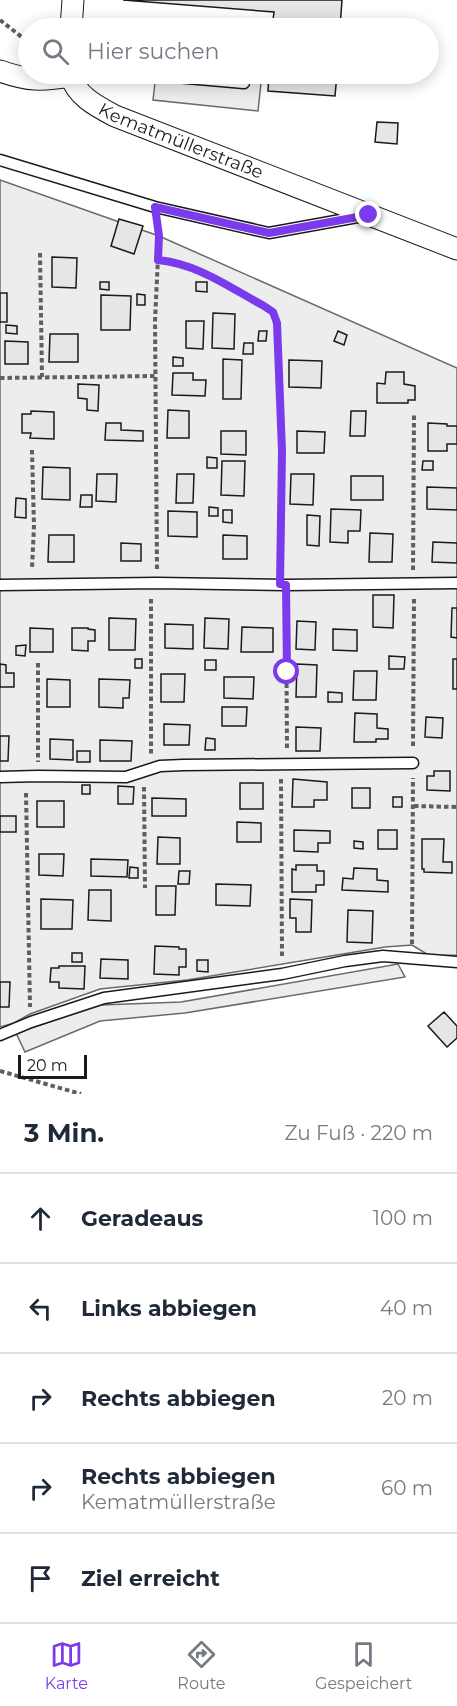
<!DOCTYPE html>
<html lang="de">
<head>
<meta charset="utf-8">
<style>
	body { margin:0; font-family:Montserrat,sans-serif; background:#f6f6f7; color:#1f2937 }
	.scale { position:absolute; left:18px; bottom:15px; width:69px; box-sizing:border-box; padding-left:6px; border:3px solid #1a1a1a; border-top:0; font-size:16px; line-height:21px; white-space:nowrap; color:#1a1a1a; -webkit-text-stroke:4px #fff; paint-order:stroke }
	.stop { position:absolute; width:18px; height:18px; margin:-14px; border:4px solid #7c3aed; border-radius:50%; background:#fff }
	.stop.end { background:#7c3aed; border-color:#fff; box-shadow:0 2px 6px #0008 }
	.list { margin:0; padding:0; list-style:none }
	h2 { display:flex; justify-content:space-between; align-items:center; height:78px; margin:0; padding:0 24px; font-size:26px }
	h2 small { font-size:20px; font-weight:400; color:#747a83 }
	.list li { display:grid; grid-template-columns:39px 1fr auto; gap:18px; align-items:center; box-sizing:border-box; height:90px; padding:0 24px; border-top:2px solid #e0e1e3 }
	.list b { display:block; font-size:22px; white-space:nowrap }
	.list p { margin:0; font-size:20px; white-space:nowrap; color:#747a83 }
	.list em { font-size:20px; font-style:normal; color:#747a83 }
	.icon { flex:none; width:33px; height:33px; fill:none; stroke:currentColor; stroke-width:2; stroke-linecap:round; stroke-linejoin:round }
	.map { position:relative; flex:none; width:457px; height:1094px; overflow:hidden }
	.search { position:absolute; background:#fff; box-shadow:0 3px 15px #0003; left:18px; right:18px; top:18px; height:66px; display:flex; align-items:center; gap:15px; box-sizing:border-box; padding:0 21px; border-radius:33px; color:#747a83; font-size:22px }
	.sheet { height:528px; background:#fff }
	nav { display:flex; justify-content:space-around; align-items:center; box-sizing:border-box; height:84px; border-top:2px solid #e0e1e3; background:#fff; font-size:16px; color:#747a83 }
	nav a { display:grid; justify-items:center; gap:3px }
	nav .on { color:#7c3aed }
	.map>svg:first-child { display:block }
	.built { fill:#ededed; stroke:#6a6a6a; stroke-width:1.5 }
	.building { fill:#e6e6e6; stroke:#1a1a1a; stroke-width:1.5 }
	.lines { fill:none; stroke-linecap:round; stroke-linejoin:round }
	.service-casing { stroke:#1a1a1a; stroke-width:13 }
	.minor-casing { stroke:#1a1a1a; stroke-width:23 }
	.path { stroke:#5f5f5f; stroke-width:4; stroke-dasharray:4.5 3; stroke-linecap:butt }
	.service { stroke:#fff; stroke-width:10 }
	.minor { stroke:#fff; stroke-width:21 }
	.route { stroke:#7c3aed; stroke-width:8 }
	.labels { text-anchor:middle; stroke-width:4.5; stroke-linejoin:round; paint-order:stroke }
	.street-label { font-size:18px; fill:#1a1a1a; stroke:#fff }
</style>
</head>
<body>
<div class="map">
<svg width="457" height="1094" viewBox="0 0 457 1094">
	<rect width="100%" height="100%" fill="#fff"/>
	<g class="built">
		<path d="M156,74h106l-4,37 -105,-11z"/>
		<path d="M0,180l159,56 298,132v587l-27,1 -18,-11 -27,2 -198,33 -87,9 -70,25 -16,9 -14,4z"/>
		<path d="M398,964l7,13 -220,36 -85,8 -75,31 -9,-19 85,-28 80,-3z"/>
	</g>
	<g class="building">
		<path d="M123,0h219l-2,28h-68l2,-16z"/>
		<path d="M269,74h68l-2,22 -67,-5z"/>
		<path d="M377,122l21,1 -1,21 -22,-2z"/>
		<path d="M119,219l24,7 -9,28 -23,-8z"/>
		<path d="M52,257l25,1 -1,30 -24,-1z"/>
		<path d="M100,282h9v8l-9,-1z"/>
		<path d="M196,282h11v10l-11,-1z"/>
		<rect x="0" y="293" width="7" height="29"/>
		<path d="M137,294l8,1v10h-8z"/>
		<path d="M101,295l30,1 -1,34h-29z"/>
		<path d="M213,313l22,1 -1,35 -22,-1z"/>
		<path d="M186,321h18l-1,28 -17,-1z"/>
		<path d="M6,325l11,1v8l-11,-1z"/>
		<path d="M259,331h8l-1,10h-8z"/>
		<path d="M338,331l9,4 -3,10 -10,-4z"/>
		<path d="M50,334h28v28h-29z"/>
		<path d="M5,341l23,1v22h-23z"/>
		<path d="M244,343h9v11h-10z"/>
		<path d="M173,357l10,1v8h-10z"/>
		<path d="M223,359l19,1 -1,39h-18z"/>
		<path d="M289,360l33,1 -1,27 -32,-1z"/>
		<path d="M386,372h18v12l11,2v14h-7v3h-31v-20l8,1z"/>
		<path d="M173,373h20v7h13l-1,16 -33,-1z"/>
		<path d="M78,384l21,1 -1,26 -11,-1v-11l-9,-1z"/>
		<path d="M168,410l21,1v27h-22z"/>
		<path d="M31,411l23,1v27l-24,-1 1,-5h-9v-19h9z"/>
		<path d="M351,411h15l-1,25h-15z"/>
		<path d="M106,423h15v7l22,1v10l-38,-1z"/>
		<path d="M428,423l19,1v2h10v18h-10v7h-19z"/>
		<path d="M221,431h25v24l-25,-1z"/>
		<path d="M297,431l28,1 -1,21h-27z"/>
		<path d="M207,457l10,1v10h-10z"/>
		<path d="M222,461h23l-1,35 -23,-1z"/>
		<path d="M423,461h10v9h-11z"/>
		<path d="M43,467l27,1v32l-28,-1z"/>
		<path d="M97,474h20l-1,28 -20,-1z"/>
		<path d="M177,474h17l-1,29h-17z"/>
		<path d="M291,474h23l-1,31 -23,-1z"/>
		<rect x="351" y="476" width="32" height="24"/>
		<path d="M427,487l30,1v22l-30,-1z"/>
		<path d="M81,495h11v12h-12z"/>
		<path d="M16,498l10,1v19l-11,-1z"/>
		<path d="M209,507l9,1v8h-9z"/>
		<path d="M331,509l30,1 -1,21h-12v12l-18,-1z"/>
		<path d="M223,510h9v13l-9,-1z"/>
		<path d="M168,511l29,1v25l-29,-1z"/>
		<path d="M307,515l13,1 -1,30 -12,-1z"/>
		<path d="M370,533l23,1 -1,28h-23z"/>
		<path d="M49,535h25v27h-26z"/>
		<path d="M223,535l24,1v23h-24z"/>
		<path d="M433,542l24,1v20l-25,-1z"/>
		<path d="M121,543l20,1v17h-20z"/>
		<path d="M373,595h21l-1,33 -20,-1z"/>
		<path d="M452,608h5v30l-6,-1z"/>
		<path d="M109,618l27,1 -1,31h-26z"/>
		<path d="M205,618l24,1 -1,30 -24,-1z"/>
		<path d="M297,621l19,1 -1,28 -19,-1z"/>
		<path d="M165,624l28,1v24l-28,-1z"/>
		<path d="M242,627l31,1v24h-32z"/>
		<path d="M30,628l23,1v23h-23z"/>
		<path d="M72,628h16v1l7,1v11h-7v10l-16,-1z"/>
		<path d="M333,629l24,1v21l-24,-1z"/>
		<path d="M26,645l-1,11 -9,-1v-9z"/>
		<path d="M389,656l16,1 -1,12h-15z"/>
		<rect x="135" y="659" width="7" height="9"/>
		<rect x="453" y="659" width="4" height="30"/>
		<rect x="205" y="660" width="11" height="10"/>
		<path d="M0,664l6,1v8h8v14h-14z"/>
		<path d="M297,664l20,1 -1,32h-20z"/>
		<path d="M354,671h23l-1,29h-23z"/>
		<path d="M161,674h24l-1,28h-23z"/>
		<path d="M224,677h30l-1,22 -29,-1z"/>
		<path d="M47,679l23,1v27h-23z"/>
		<path d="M99,679l31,1 -1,18h-6v10l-24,-1z"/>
		<path d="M328,692l14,1v9h-14z"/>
		<path d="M222,707h25l-1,19h-24z"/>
		<path d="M355,713l22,1v14l11,1v10h-12v3h-22z"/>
		<path d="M426,717l17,1 -1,20 -17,-1z"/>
		<path d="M164,724l26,1 -1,20h-25z"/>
		<path d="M296,727l25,1 -1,23h-24z"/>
		<path d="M0,736h9l-1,25h-8z"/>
		<path d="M206,738l9,1v11h-10z"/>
		<path d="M50,739l23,1v20l-23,-1z"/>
		<path d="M100,740l32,1 -1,20h-31z"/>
		<rect x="77" y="751" width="13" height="11"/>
		<path d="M434,771h16v20l-23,-1v-14h7z"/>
		<path d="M293,779l34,3v18h-13v7h-22z"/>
		<rect x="240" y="783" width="23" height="26"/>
		<rect x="82" y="785" width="8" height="9"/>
		<path d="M118,786l16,1 -1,17h-15z"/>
		<rect x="352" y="788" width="18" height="20"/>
		<rect x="393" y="797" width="9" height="10"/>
		<path d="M152,798l34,1v17h-34z"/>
		<rect x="37" y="801" width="27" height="26"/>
		<rect x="0" y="816" width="16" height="16"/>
		<path d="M237,822l24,1v19h-24z"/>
		<path d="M294,830l36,1v12h-12v9l-24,-1z"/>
		<rect x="378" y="830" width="19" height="19"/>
		<path d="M158,837l22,1v26h-23z"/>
		<path d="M422,839h22l-1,23h9v11l-28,-1v-3h-2z"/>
		<path d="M354,841l9,1v7l-9,-1z"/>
		<path d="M39,854h25l-1,22 -24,-1z"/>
		<path d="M91,859l37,1 -1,17 -36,-1z"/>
		<path d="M296,865h21v6h7v14h-8v7h-24v-23l4,1z"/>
		<path d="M130,867l8,1v10h-9z"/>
		<path d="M354,868l23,1v11l11,1v11l-46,-2 1,-12 10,1z"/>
		<path d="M179,871h11l-1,13h-11z"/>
		<path d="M216,884l35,1 -1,21 -34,-1z"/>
		<path d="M156,886h20l-1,29h-19z"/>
		<path d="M89,890h22v31l-23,-1z"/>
		<path d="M41,899l32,1 -1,29h-31z"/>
		<path d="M290,899l22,1 -1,32h-15v-14h-6z"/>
		<path d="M348,910l25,1 -1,32 -25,-1z"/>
		<path d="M155,946l24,1v2h7v18h-7v8l-25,-1z"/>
		<rect x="72" y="953" width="10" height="9"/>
		<path d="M101,959l27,1v19l-28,-1z"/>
		<path d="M197,960h11v12l-11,-1z"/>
		<path d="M59,966h26l-1,23 -25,-1v-6h-9l1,-14h8z"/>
		<path d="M0,982h10l-1,25h-9z"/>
		<path d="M444,1012l13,14v12l-10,9 -19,-21z"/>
	</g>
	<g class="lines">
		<g class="service-casing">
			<g id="service">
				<path d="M164,74v2l80,7"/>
				<path d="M0,160l155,47 114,26 94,-17"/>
				<path d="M0,585l157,-2 129,2 171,-2"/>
				<path d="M0,777l38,-1 88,1 34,-11 23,-1 230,-2"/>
				<path d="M0,1035l31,-13 73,-24 178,-24 63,-13 38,-5 74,6"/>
			</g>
		</g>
		<g class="minor-casing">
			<g id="minor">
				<path d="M71,28l2,-28"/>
				<path d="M0,71c28,10 42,10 71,5"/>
				<path id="s1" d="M70,74c6,22 26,32 45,42l342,133"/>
			</g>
		</g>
		<g class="path">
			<path d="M0,20l28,22"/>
			<path d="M40,253l2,124"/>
			<path d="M158,260c40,4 71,27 106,46l9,6 4,11 5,128 -2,119"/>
			<path d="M0,378l155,-2"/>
			<path d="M32,450l2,76 -2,42"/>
			<path d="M157,569l-2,-248 4,-85 -2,-14"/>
			<path d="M413,570l1,-156"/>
			<path d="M151,599v155"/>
			<path d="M286,601l1,148"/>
			<path d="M38,663v99"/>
			<path d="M413,746l1,-148"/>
			<path d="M281,779l1,178"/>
			<path d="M144,787l1,101"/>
			<path d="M26,793l4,214"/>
			<path d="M414,806l43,1"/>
			<path d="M412,944l1,-166"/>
			<path d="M0,1071l81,23"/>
		</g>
		<use href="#service" class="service"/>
		<use href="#minor" class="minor"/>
	</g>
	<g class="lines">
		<path class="route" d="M287,672l-1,-87 -6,-1 2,-133 -5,-128 -4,-11 -9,-6c-35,-19 -66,-42 -106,-46l1,-24 -4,-29 114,26 100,-18"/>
	</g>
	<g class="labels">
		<g class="street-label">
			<text dy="6" stroke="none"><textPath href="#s1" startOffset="134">Kematmüllerstraße</textPath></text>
		</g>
	</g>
</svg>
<div class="scale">20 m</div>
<div class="stop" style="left:287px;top:672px"></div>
<div class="stop end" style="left:369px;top:215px"></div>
<div class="search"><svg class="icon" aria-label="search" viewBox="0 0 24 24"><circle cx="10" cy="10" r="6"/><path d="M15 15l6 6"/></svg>Hier suchen</div>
</div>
<section class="sheet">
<h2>3 Min.<small>Zu Fuß · 220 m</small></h2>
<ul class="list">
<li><svg class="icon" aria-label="ahead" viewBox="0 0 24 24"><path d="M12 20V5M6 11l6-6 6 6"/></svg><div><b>Geradeaus</b></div><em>100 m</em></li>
<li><svg class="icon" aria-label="left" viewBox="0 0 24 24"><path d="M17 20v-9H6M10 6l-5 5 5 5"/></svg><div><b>Links abbiegen</b></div><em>40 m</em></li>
<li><svg class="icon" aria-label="right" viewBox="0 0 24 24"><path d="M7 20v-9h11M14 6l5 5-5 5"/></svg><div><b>Rechts abbiegen</b></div><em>20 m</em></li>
<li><svg class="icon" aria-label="right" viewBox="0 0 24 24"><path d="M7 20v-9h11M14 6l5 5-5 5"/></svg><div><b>Rechts abbiegen</b><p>Kematmüllerstraße</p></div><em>60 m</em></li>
<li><svg class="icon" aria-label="arrive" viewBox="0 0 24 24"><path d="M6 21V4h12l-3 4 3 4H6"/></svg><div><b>Ziel erreicht</b></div></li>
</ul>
</section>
<nav>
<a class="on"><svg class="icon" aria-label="map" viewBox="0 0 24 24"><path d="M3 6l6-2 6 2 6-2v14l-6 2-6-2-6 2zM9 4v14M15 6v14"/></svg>Karte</a>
<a><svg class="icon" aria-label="directions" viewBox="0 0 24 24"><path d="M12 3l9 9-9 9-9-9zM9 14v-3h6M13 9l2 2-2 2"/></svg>Route</a>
<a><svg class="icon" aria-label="saved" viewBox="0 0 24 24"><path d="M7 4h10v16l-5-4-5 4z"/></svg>Gespeichert</a>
</nav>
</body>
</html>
